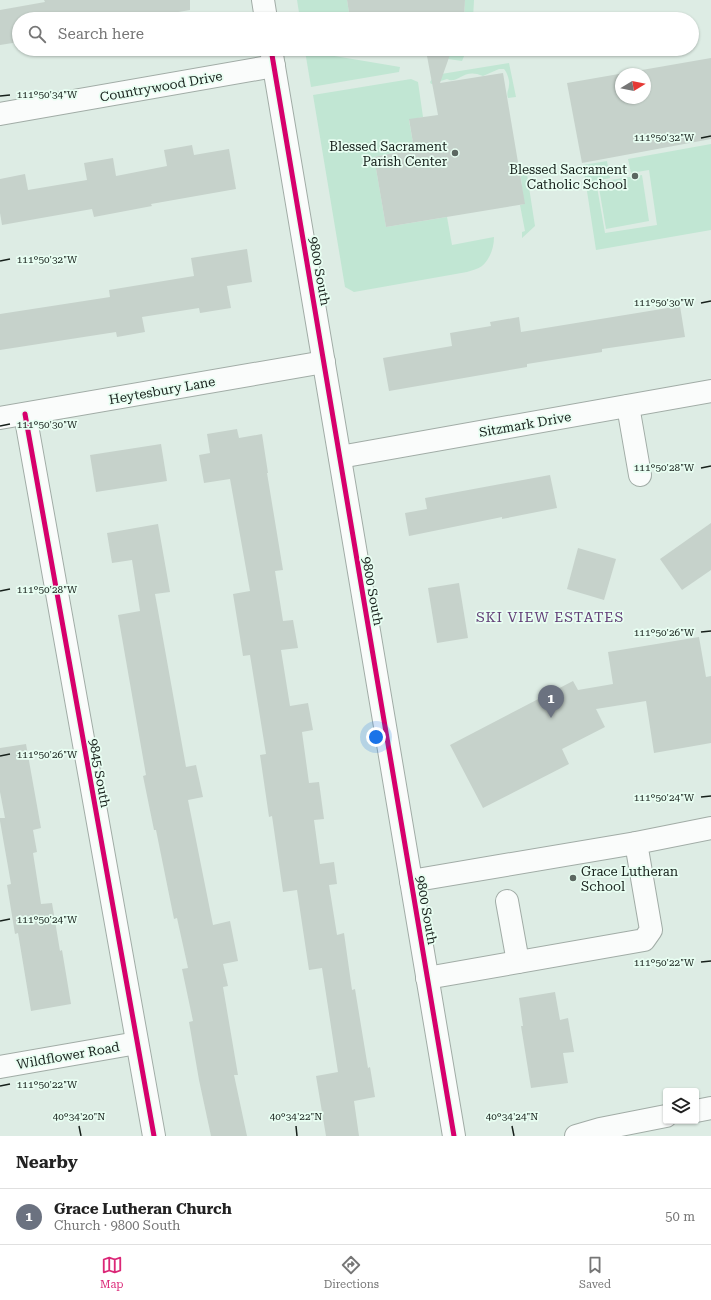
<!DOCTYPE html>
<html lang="en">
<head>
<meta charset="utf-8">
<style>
	body { margin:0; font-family:"Roboto Serif",serif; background:#f2f2f2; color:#222 }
	.controls { position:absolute; right:12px; bottom:12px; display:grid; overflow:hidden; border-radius:4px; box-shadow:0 1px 3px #0004 }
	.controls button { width:36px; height:36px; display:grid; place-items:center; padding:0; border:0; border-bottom:1px solid #e0e0e0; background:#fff; color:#222; font:20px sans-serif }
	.compass { position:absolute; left:615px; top:68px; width:36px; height:36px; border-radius:50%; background:#fff; box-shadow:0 1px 3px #0004; rotate:80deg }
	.you { position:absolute; left:376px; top:737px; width:14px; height:14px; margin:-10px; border:3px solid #fff; border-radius:50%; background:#1a73e8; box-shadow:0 0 0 6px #1a73e833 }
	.badge { display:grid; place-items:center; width:26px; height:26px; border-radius:50%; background:#db2777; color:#fff; font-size:13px; font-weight:700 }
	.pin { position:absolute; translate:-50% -33px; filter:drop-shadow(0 1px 2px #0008) }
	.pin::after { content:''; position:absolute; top:21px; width:14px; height:12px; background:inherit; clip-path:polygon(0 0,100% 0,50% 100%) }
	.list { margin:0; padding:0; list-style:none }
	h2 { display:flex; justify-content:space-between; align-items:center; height:52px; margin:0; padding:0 16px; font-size:17px }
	h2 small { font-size:13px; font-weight:400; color:#767676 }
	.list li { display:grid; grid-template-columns:26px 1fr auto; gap:12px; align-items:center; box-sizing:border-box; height:56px; padding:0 16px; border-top:1px solid #e0e0e0 }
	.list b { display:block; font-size:15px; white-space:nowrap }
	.list p { margin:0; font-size:13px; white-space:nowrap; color:#767676 }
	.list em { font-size:13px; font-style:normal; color:#767676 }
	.icon { flex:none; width:22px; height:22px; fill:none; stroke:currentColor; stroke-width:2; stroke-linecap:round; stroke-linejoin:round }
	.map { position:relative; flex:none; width:711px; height:1136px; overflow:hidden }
	.search { position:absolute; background:#fff; box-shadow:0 1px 3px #0004; left:12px; right:12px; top:12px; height:44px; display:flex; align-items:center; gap:10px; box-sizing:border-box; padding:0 14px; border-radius:22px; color:#767676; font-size:15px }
	.sheet { height:108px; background:#fff }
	nav { display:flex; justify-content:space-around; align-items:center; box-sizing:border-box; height:56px; border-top:1px solid #e0e0e0; background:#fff; font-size:11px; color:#767676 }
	nav a { display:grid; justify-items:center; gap:2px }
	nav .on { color:#db2777 }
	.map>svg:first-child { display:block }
	.green { fill:#c1e6d3 }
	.building { fill:#c6d2cb; fill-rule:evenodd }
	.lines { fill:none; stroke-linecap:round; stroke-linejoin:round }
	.minor-casing { stroke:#a1aca6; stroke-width:24 }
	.minor { stroke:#fafcfb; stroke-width:22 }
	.cycleway-casing { stroke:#e8fef2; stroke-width:8 }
	.cycleway { stroke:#d6006c; stroke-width:5 }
	.ticks { fill:none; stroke:#17201b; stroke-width:1.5 }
	.poi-dot { fill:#5c6761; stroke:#e8fef2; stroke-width:1.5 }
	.labels { text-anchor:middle; stroke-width:3.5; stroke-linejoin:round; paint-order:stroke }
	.street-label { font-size:13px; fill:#17201b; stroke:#e8fef2 }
	.poi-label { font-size:13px; fill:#17201b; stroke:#e8fef2; text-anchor:end }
	.neighbourhood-label { font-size:14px; letter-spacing:1px; fill:#623e77; stroke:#e8fef2 }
	.ticks-label { font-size:10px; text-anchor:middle; fill:#17201b; stroke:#e8fef2; stroke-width:3.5; stroke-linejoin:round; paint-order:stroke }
</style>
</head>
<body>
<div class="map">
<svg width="711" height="1136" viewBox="0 0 711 1136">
	<rect width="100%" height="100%" fill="#ddece4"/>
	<g class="green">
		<path d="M297,0h50l3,19h-50z"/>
		<path d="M465,0h9l-1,19h-9z"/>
		<path d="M452,49h15l-5,12 -14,-2z"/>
		<path d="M305,51l95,16 -1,5 -88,15z"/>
		<path d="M509,63l7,34 -8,1c-2,-6 1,-8 1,-13 1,-4 -2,-13 -5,-16h-5l-16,7c-20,-9 -25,9 -36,3l-16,5 -1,-2 5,-7z"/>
		<path d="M411,79l7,3 5,35 -14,3 5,29 -40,8 12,70 61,-10 5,28 42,-8c0,11 -4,22 -12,29 -4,3 -10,4 -15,6l-113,20 -9,-5 -32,-192z"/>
		<path d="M711,144v86l-115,20 -13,-85 24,-4 3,17 -14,3 9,52 52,-8 -8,-55 -18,3 -3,-14z"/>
		<path d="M526,168l9,58 -13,12v-6l3,-1 -5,-26 4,-1 -4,-34z"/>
		<path d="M642,175l7,46 -43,8 -8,-47z"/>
	</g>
	<g class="building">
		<path d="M44,0h146v10l-52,9h-119v23l-19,3v-35l45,-8z"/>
		<path d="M347,0h118l-1,19h-114z"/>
		<path d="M374,49h78l-12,34 63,-10 22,131 -139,23 -12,-70 40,-8 -5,-30 29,-4 -11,-59z"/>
		<path d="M711,58v81l-129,24 -15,-80zM621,74h24v24h-24z"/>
		<path d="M192,145l2,10 35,-6 7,40 -85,15 1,2 -58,11 -2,-8 -90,16 -2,-12v-34l25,-5 3,16 59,-10 -3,-17 29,-5 3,18 51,-10 -3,-16z"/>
		<path d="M247,249l5,33 -25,4 4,22 -31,5 -1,-5 -57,9 3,15 -28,5 -1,-5 -116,18v-36l110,-17 -1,-7 85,-14 -3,-18z"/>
		<path d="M680,306l5,31 -83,12v3l-75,12v3l-138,24 -6,-33 69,-12 -2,-13 41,-7 -1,-4 29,-5 2,15z"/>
		<path d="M237,429l2,9 23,-4 6,39h-1l16,97 -8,1 8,50 10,-1 5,28 -17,2 9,56 18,-3 5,27 -11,2 7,51 10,-1 5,37 -10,1 6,44 14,-2 3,22 -8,1 8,50 7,-2 8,57 3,-1 13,79 2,-1 5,30 -21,4 5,35h-33l-10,-60 22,-4 -16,-104 -13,2 -12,-80 -14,2 -11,-76 -3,1 -9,-62 6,-1 -16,-99 -7,1 -10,-62 17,-3 -20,-112 -26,4 -5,-28 11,-2 -3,-19z"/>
		<path d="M161,444l6,37 -71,11 -6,-37z"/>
		<path d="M550,475l7,33 -55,11v-2l-93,19 -4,-23 22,-4 -2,-11z"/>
		<path d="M711,523v47l-29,20 -22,-31z"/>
		<path d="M158,524l12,68 -15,2 31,173 10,-2 7,32 -15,3 25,125 17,-4 8,40 -15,3 5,22 -5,1 15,88h-4l13,61h-36l-12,-56 -10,-58 4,-1 -11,-52 6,-1 -11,-50 -3,1 -18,-89h-2l-11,-54 3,-1 -28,-160 22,-4 -8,-51 -20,3 -5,-30z"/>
		<path d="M578,548l38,11 -12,41 -37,-11z"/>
		<path d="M459,583l9,55 -31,5 -9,-55z"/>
		<path d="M699,637l7,40 5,-1v67l-57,10 -8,-52 -50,8 9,18 -43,22 7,15 -86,44 -33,-63 123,-64 5,9 35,-6 -5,-32z"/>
		<path d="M26,744l15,84 -8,2 4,22 -4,1 8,51 11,-1 8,48 2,-1 9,54 -40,7 -13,-78 -3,1 -8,-49 4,-1 -11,-63v-3h5l-5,-26v-44z"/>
		<path d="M555,992l5,28 8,-2 6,34 -11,1 5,30 -37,5 -10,-62h2l-4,-28z"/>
	</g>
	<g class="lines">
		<g class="minor-casing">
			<g id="minor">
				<path d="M263,0l3,19"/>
				<path d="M271,49l183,1087"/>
				<path d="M0,114l274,-48"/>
				<path d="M628,406l12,69"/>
				<path d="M25,414l129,722"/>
				<path d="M0,418l324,-56"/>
				<path d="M340,457l371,-66"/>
				<path d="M411,881l225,-38 75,-15"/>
				<path d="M507,901l11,61"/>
				<path d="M427,978l217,-38 7,-10 -15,-87"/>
				<path d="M0,1067l137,-24"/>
				<path d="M696,1111l15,-3"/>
				<path d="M576,1136l24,-7 66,-13"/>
			</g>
		</g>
		<use href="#minor" class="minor"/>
		<g class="cycleway-casing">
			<g id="cycleway">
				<path d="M271,49l183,1087"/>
				<path d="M25,414l129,722"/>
			</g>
		</g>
		<use href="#cycleway" class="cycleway"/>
	</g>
	<path class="ticks" d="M0,96l10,-1M701,138l10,-2M0,261l10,-2M701,303l10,-2M0,426l10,-2M701,468l10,-2M0,591l10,-2M701,632l10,-1M0,756l10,-2M701,797l10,-1M0,921l10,-2M701,962l10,-1M0,1086l10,-2M79,1126l2,10M296,1126l1,10M512,1126l2,10"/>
	<g class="poi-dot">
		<circle cx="455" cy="153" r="4"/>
		<circle cx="635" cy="176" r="4"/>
		<circle cx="573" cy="878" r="4"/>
	</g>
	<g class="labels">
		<g class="street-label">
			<text transform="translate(161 86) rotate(-10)" y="5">Countrywood Drive</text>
			<text transform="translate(320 271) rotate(80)" y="5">9800 South</text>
			<text transform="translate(162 390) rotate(-10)" y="5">Heytesbury Lane</text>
			<text transform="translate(525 424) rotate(-10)" y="5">Sitzmark Drive</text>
			<text transform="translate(373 591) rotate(80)" y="5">9800 South</text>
			<text transform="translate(100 773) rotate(80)" y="5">9845 South</text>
			<text transform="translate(427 910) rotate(80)" y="5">9800 South</text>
			<text transform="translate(68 1055) rotate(-10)" y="5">Wildflower Road</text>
		</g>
		<g class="poi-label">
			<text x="447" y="151">Blessed Sacrament<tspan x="447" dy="15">Parish Center</tspan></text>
			<text x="627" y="174">Blessed Sacrament<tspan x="627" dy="15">Catholic School</tspan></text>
			<text x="581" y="876" text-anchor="start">Grace Lutheran<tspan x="581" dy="15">School</tspan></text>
		</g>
		<g class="neighbourhood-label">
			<text x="550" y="622">SKI VIEW ESTATES</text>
		</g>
	</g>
	<g class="ticks-label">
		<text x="47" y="98">111°50'34"W</text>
		<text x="664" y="141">111°50'32"W</text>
		<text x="47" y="263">111°50'32"W</text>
		<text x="664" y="306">111°50'30"W</text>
		<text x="47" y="428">111°50'30"W</text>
		<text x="664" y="471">111°50'28"W</text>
		<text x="47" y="593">111°50'28"W</text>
		<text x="664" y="636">111°50'26"W</text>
		<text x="47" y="758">111°50'26"W</text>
		<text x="664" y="801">111°50'24"W</text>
		<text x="47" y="923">111°50'24"W</text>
		<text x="664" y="966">111°50'22"W</text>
		<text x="47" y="1088">111°50'22"W</text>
		<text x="79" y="1120">40°34'20"N</text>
		<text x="296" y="1120">40°34'22"N</text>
		<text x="512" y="1120">40°34'24"N</text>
	</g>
</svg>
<div class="controls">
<button><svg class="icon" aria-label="layers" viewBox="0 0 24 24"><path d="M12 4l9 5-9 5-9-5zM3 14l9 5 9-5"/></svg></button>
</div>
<svg class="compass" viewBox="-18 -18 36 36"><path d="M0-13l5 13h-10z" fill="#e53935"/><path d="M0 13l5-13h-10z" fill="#767676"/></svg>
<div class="you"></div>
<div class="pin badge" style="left:551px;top:718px;background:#6b7280">1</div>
<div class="search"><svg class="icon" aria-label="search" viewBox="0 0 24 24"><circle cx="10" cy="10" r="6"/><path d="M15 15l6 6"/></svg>Search here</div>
</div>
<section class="sheet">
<h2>Nearby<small></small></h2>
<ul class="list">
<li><span class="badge" style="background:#6b7280">1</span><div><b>Grace Lutheran Church</b><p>Church · 9800 South</p></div><em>50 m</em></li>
</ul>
</section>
<nav>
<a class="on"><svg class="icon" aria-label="map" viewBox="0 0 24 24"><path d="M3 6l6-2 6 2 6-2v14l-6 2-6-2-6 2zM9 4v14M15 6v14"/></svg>Map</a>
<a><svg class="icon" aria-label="directions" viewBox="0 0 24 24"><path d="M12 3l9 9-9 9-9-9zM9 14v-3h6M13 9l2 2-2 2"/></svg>Directions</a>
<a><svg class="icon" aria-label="saved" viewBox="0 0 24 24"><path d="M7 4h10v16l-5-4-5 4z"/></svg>Saved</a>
</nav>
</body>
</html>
